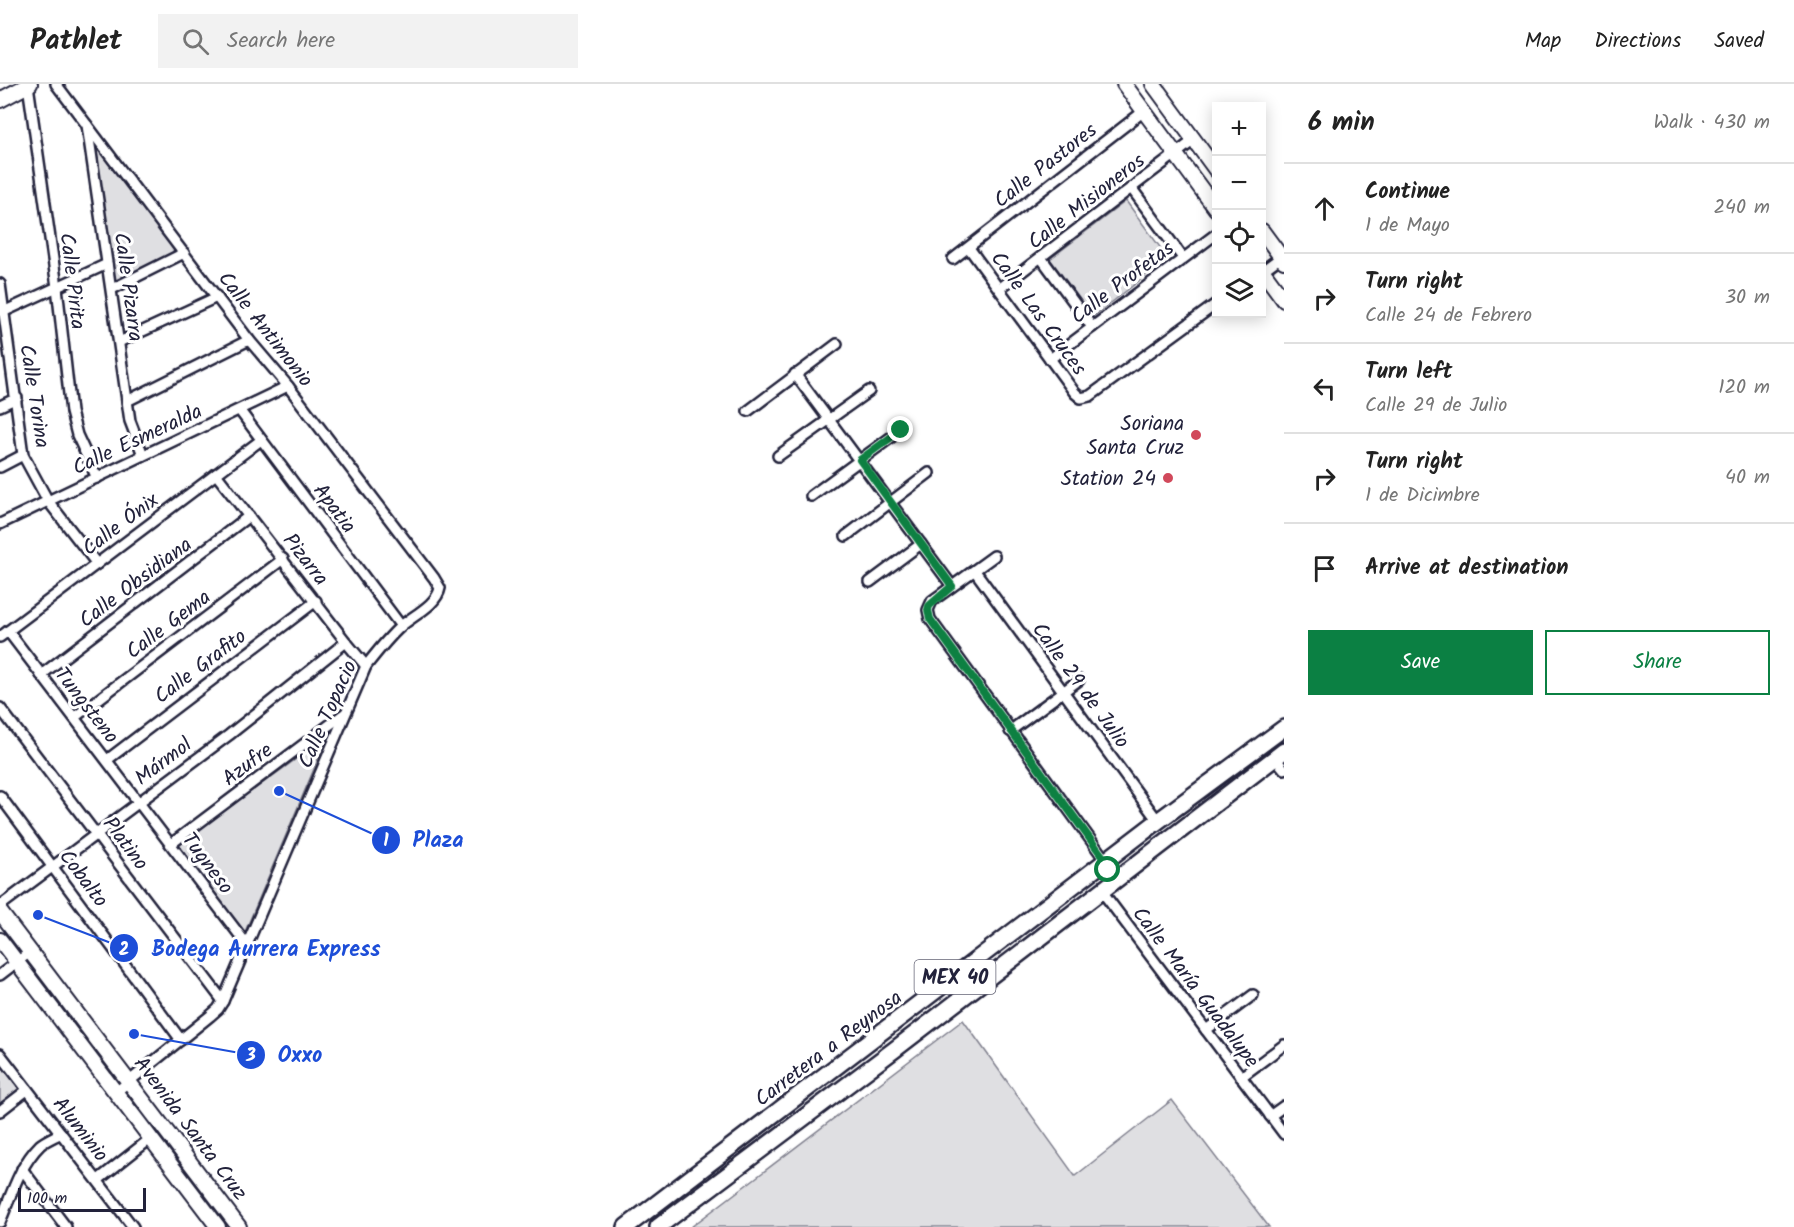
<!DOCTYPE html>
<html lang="en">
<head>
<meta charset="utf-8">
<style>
	body { margin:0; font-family:Kalam,sans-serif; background:#f2f2f2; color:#222 }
	.controls { position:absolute; right:18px; top:18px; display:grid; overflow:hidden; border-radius:0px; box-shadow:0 3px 15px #0003 }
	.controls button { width:54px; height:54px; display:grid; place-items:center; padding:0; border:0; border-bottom:2px solid #e0e0e0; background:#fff; color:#222; font:30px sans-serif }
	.scale { position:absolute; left:18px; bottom:15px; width:128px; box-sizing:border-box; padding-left:6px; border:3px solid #22223b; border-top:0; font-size:16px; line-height:21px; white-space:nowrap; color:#22223b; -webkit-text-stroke:4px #fff; paint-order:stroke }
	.stop { position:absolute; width:18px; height:18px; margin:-14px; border:4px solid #0b8043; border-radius:50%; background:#fff }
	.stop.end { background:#0b8043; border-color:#fff; box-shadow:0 2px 6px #0008 }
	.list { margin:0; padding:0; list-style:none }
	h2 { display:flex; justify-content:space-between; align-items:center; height:78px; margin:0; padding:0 24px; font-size:26px }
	h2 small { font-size:20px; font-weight:400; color:#767676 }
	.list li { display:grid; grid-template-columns:39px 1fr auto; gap:18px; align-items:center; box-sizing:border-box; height:90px; padding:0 24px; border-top:2px solid #e0e0e0 }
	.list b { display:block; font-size:22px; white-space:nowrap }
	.list p { margin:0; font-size:20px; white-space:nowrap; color:#767676 }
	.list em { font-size:20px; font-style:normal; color:#767676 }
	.actions { display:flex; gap:12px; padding:18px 24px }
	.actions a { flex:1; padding:14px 0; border:2px solid #0b8043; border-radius:0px; text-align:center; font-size:21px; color:#0b8043 }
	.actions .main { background:#0b8043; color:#fff }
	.icon { flex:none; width:33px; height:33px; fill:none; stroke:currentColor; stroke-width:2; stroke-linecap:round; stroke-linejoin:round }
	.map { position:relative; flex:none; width:1284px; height:1143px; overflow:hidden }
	header { display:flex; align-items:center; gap:36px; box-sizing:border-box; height:84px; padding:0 30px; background:#fff; border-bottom:2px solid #e0e0e0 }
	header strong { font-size:28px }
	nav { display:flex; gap:33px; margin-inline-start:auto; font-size:21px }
	.search { width:420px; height:54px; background:#f2f2f2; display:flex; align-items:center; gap:15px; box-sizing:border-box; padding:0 21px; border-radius:0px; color:#767676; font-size:22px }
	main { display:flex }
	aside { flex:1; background:#fff }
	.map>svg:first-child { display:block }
	.green { fill:#dfdfe2; stroke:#80808e; stroke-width:1.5 }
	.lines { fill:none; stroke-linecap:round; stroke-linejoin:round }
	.street-casing { stroke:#22223b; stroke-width:14 }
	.secondary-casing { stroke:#22223b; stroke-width:18 }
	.primary-casing { stroke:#22223b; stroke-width:20 }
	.street { stroke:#fff; stroke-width:9 }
	.secondary { stroke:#fff; stroke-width:14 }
	.primary { stroke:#fff; stroke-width:15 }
	.route { stroke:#0b8043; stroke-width:8 }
	.poi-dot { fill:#d1495b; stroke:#fff; stroke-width:2 }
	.labels { text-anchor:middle; stroke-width:6; stroke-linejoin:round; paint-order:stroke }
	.shield { fill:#fff; stroke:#646476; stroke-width:1.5 }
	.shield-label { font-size:20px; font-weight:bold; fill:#22223b }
	.street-label { font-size:21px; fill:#22223b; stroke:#fff }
	.poi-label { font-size:21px; fill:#22223b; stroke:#fff; text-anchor:end }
	.leader { fill:none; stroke:#1d4ed8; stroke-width:2 }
	.callout-dot { fill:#1d4ed8; stroke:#fff; stroke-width:2 }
	.mark-label { font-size:18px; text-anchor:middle; font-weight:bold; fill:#fff }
	.callout-label { font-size:22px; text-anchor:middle; font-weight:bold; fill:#1d4ed8; stroke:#fff; stroke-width:6; stroke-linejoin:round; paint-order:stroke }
</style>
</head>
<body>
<header>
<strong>Pathlet</strong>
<div class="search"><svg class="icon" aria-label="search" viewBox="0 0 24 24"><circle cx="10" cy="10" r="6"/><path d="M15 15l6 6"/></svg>Search here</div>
<nav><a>Map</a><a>Directions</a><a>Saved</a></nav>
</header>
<main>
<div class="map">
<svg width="1284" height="1143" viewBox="0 0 1284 1143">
	<rect width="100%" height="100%" fill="#fff"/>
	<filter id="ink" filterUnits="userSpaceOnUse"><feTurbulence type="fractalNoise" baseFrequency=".0167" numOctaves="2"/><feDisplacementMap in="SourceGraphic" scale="12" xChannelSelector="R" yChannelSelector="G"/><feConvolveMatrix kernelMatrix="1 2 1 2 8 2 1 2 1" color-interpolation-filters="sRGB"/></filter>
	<g filter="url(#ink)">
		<g class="green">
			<path d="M87,38l97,131 -72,36z"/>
			<path d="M1126,117l42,57 -75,59 -43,-58z"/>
			<path d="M328,652l-84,198 -67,-89z"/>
			<path d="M963,936l112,156 97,-76 97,127h-578z"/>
			<path d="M0,970l27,36 -27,21z"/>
		</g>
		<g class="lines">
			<g class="street-casing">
				<g id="street">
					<path d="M56,0l193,256 39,46 146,192 6,10c-3,17 -28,28 -40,39 -13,12 -23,25 -34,39l-143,335 -5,8 -8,7 -94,76"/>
					<path d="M28,1l29,202 14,125 6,23 20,43"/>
					<path d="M87,41l43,296 13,34"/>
					<path d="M1132,105l51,69"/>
					<path d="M969,164l106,145 6,5 9,-2 126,-92"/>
					<path d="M953,175l191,-148"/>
					<path d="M1042,175l50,68"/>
					<path d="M1262,187l19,-14"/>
					<path d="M0,200l23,171 25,46 49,63"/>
					<path d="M112,205l72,-36"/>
					<path d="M999,205l195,-149"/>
					<path d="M3,228l104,-48"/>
					<path d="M119,258l98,-45"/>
					<path d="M1050,275l166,-125"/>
					<path d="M795,290l157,212"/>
					<path d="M127,317l122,-61"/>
					<path d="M0,322l17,-8"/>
					<path d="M240,327l161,215"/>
					<path d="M748,327l89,-67"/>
					<path d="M778,372l91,-65"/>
					<path d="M0,383l23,-12"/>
					<path d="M216,390l130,168 20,24"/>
					<path d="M811,412l90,-66"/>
					<path d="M0,440l288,-138"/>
					<path d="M846,452l83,-63"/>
					<path d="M994,472l-62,45 -4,9 2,9 176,242"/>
					<path d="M975,487l183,250"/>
					<path d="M870,498l51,-38"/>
					<path d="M8,547l240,315"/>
					<path d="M0,553l261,-197"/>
					<path d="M41,591l208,-159"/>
					<path d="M0,624l223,293"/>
					<path d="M75,633l208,-158"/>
					<path d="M1010,647l69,-51"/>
					<path d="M1275,674l9,11"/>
					<path d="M107,676l209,-159"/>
					<path d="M0,712l181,244"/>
					<path d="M171,760l173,-130"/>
					<path d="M1101,806l183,244"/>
					<path d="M0,822l229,-171 117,-93"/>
					<path d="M0,891l30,-23"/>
					<path d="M1206,946l47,-35"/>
					<path d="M0,970l133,173"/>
					<path d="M1241,993l43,-32"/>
					<path d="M0,1027l27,-21"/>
					<path d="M1270,1032l14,-10"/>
					<path d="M22,1085l44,58"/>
					<path d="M98,1096l52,-41"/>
					<path d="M0,1138c11,-26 19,-56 40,-77 6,-5 14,-8 21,-12"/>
				</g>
			</g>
			<g class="secondary-casing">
				<g id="secondary">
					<path d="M1124,0l92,125"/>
					<path d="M1153,0l63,86"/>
					<path d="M0,16l30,-16"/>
					<path d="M1262,147l22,30"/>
					<path d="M1262,186l22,30"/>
					<path d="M0,828l239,315"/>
					<path d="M0,856l218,287"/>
				</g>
			</g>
			<g class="primary-casing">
				<g id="primary">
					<path d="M626,1143l532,-406 126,-93"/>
					<path d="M658,1143l236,-177 390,-299"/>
				</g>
			</g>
			<use href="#street" class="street"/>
			<use href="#secondary" class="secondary"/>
			<use href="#primary" class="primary"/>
		</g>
	</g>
	<g class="lines" filter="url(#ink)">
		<path class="route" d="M901,346l-41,30 92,126 -23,20 -1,4 2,9 176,242 2,9"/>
	</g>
	<g class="poi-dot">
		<circle cx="1196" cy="351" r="6"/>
		<circle cx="1168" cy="394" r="6"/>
	</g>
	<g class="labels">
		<rect class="shield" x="914.5" y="876" width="81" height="34" rx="4.5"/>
		<g class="shield-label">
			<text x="955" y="900">MEX 40</text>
		</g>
		<g class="street-label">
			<text transform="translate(1045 81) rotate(-38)" y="7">Calle Pastores</text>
			<text transform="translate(1086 117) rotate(-38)" y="7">Calle Misioneros</text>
			<text transform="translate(73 197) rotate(83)" y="7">Calle Pirita</text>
			<text transform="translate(1122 198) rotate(-37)" y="7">Calle Profetas</text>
			<text transform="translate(129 203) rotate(82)" y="7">Calle Pizarra</text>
			<text transform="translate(1039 229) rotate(54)" y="7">Calle Las Cruces</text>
			<text transform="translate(266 245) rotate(52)" y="7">Calle Antimonio</text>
			<text transform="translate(35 312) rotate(81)" y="7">Calle Torina</text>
			<text transform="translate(137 355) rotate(-25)" y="7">Calle Esmeralda</text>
			<text transform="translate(335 424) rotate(53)" y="7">Apatia</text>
			<text transform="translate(120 440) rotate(-37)" y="7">Calle Ónix</text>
			<text transform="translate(306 475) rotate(52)" y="7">Pizarra</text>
			<text transform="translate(135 498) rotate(-37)" y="7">Calle Obsidiana</text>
			<text transform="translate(168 540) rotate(-37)" y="7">Calle Gema</text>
			<text transform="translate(200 582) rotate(-37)" y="7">Calle Grafito</text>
			<text transform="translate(1081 601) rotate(54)" y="7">Calle 29 de Julio</text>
			<text transform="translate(87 621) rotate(52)" y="7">Tungsteno</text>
			<text transform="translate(327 630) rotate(-66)" y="7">Calle Topacio</text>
			<text transform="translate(163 677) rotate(-37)" y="7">Mármol</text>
			<text transform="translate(247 680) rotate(-37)" y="7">Azufre</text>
			<text transform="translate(126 759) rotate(53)" y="7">Platino</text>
			<text transform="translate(208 779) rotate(53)" y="7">Tugneso</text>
			<text transform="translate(84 794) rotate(53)" y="7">Cobalto</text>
			<text transform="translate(1196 903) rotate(53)" y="7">Calle María Guadalupe</text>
			<text transform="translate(828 964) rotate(-37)" y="7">Carretera a Reynosa</text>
			<text transform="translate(191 1044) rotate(53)" y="7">Avenida Santa Cruz</text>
			<text transform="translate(81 1045) rotate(52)" y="7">Aluminio</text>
		</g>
		<g class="poi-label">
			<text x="1184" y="346">Soriana<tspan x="1184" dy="24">Santa Cruz</tspan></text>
			<text x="1156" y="401">Station 24</text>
		</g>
	</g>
	<path class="leader" d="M279 707L386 756M38 831L124 864M134 950L251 971"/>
	<g class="callout-dot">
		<circle cx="279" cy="707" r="6"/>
		<circle cx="38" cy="831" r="6"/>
		<circle cx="134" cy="950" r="6"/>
		<circle cx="386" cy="756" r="15"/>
		<circle cx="124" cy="864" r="15"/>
		<circle cx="251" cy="971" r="15"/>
	</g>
	<g class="mark-label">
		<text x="386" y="762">1</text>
		<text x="124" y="871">2</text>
		<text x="251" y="977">3</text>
	</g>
	<g class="callout-label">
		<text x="438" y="763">Plaza</text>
		<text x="266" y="872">Bodega Aurrera Express</text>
		<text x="300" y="978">Oxxo</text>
	</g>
</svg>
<div class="controls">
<button>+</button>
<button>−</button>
<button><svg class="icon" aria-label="locate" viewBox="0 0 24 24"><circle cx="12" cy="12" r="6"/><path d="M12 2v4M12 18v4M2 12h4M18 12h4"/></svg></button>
<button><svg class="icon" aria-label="layers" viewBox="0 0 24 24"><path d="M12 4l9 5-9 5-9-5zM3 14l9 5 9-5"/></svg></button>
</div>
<div class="scale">100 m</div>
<div class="stop" style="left:1108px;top:786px"></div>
<div class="stop end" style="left:901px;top:346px"></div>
</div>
<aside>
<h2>6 min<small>Walk · 430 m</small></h2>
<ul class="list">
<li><svg class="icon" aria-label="ahead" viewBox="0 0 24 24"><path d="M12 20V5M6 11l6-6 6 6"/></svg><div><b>Continue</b><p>1 de Mayo</p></div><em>240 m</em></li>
<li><svg class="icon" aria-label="right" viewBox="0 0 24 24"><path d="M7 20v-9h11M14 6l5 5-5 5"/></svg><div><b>Turn right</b><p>Calle 24 de Febrero</p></div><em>30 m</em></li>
<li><svg class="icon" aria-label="left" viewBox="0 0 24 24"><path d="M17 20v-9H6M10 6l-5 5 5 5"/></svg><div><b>Turn left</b><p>Calle 29 de Julio</p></div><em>120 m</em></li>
<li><svg class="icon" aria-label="right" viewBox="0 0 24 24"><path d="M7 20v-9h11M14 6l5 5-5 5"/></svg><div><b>Turn right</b><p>1 de Dicimbre</p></div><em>40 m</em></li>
<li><svg class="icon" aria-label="arrive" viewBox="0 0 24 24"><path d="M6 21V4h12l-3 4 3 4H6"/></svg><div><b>Arrive at destination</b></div></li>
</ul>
<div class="actions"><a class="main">Save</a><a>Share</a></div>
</aside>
</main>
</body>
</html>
